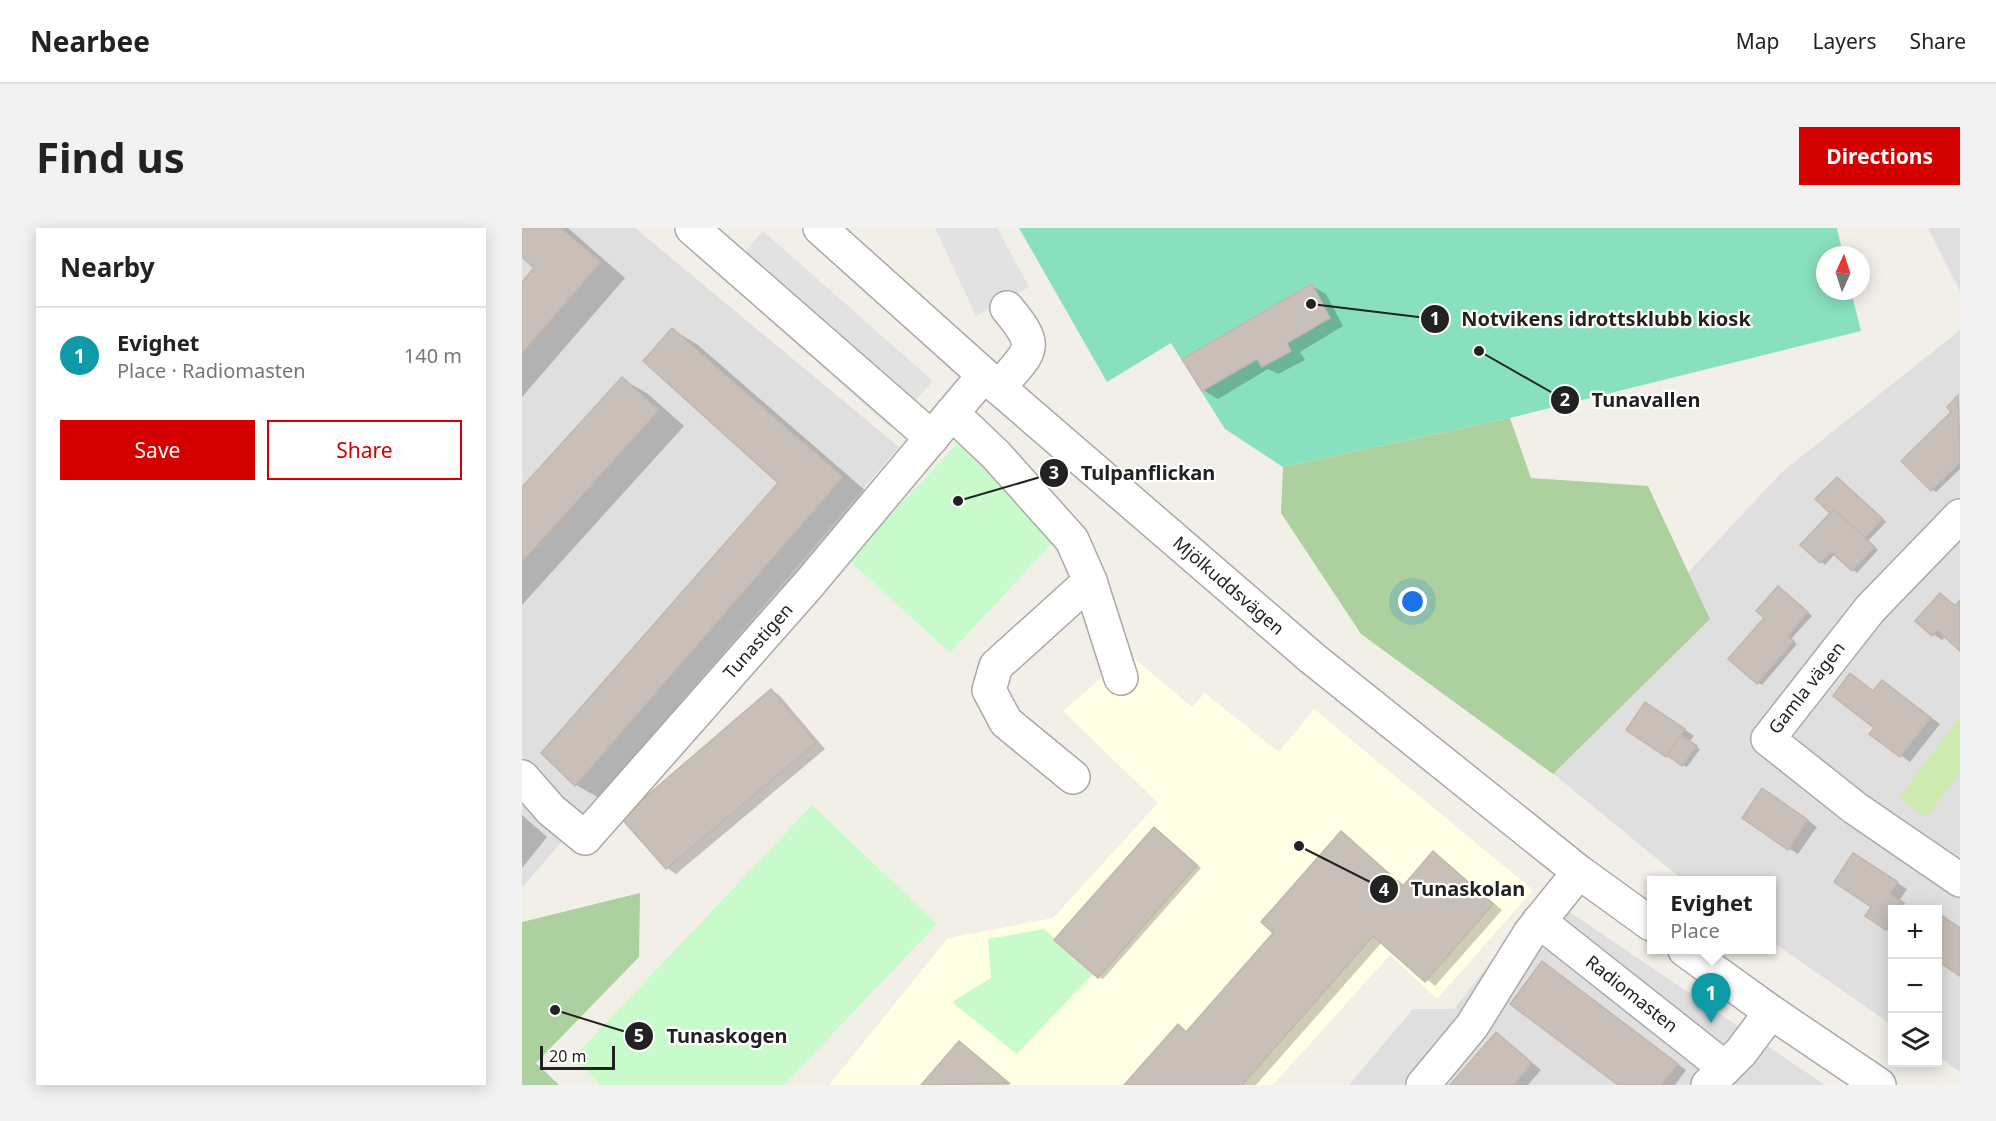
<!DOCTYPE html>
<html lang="en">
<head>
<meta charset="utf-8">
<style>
	body { margin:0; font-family:"Noto Sans",sans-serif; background:#f2f2f2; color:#222 }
	.controls { position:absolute; right:18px; bottom:18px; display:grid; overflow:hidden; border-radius:0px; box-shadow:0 3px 15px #0003 }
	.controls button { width:54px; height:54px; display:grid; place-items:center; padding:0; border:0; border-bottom:2px solid #e0e0e0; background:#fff; color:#222; font:30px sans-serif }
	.compass { position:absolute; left:1294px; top:18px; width:54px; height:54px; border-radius:50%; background:#fff; box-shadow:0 3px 15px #0003; rotate:3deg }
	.scale { position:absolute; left:18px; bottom:15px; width:75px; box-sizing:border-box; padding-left:6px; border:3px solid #222; border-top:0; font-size:16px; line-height:21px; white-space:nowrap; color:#222; -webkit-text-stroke:4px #fff; paint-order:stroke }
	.you { position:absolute; left:891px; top:374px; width:21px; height:21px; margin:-15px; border:4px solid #fff; border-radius:50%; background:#1a73e8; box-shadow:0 0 0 9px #1a73e833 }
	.badge { display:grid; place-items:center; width:39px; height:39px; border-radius:50%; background:#d40000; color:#fff; font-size:20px; font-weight:700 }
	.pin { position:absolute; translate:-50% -50px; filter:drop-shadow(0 2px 3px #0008) }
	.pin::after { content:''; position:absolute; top:32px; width:21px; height:18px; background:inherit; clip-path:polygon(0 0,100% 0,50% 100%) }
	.popup { position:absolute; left:1125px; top:648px; width:129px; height:78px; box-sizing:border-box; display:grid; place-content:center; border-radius:0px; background:#fff; filter:drop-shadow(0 2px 4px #0005); font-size:20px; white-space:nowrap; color:#767676 }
	.popup b { font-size:22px; color:#222 }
	.popup::after { content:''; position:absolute; left:50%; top:100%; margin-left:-12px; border:12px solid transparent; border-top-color:#fff }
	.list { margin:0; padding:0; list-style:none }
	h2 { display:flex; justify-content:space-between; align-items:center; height:78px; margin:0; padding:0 24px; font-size:26px }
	h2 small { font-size:20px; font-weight:400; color:#767676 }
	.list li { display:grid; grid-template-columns:39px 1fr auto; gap:18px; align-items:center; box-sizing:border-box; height:96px; padding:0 24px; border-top:2px solid #e0e0e0 }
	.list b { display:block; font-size:22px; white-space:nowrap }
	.list p { margin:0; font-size:20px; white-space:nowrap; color:#767676 }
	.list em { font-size:20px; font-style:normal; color:#767676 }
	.actions { display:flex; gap:12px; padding:18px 24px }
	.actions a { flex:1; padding:14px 0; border:2px solid #d40000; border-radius:0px; text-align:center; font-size:21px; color:#d40000 }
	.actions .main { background:#d40000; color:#fff }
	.icon { flex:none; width:33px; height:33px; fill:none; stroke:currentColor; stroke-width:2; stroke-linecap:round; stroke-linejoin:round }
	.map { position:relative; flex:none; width:1438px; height:857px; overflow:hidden; border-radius:0px }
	header { display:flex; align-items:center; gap:36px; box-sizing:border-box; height:84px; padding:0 30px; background:#fff; border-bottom:2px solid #e0e0e0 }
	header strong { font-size:28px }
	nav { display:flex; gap:33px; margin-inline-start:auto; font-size:21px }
	.intro { display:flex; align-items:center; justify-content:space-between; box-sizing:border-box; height:144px; padding:0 36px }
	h1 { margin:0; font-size:42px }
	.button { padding:15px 27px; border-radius:0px; background:#d40000; color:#fff; font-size:21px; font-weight:700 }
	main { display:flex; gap:36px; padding:0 36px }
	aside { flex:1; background:#fff; border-radius:0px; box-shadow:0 3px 15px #0003 }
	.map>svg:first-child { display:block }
	.residential { fill:#e0dfdf }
	.education { fill:#ffffe5 }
	.grass { fill:#cdebb0 }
	.forest { fill:#add19e }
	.park { fill:#c8facc }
	.pitch { fill:#88e0be }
	.parking { fill:#e2e2e2 }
	.shadow { fill:#0003 }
	.building { fill:#c7bfb8; stroke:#c4b6ab; stroke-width:1.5 }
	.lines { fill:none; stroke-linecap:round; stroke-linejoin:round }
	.minor-casing { stroke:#a9a9a9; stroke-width:36 }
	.minor { stroke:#fff; stroke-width:33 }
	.labels { text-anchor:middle; stroke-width:4.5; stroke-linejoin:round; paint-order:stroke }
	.street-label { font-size:18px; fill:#222; stroke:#fff }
	.leader { fill:none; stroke:#222; stroke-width:2 }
	.callout-dot { fill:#222; stroke:#fff; stroke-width:2 }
	.mark-label { font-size:18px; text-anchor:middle; font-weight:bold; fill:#fff }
	.callout-label { font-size:20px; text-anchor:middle; font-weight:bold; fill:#222; stroke:#fff; stroke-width:4.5; stroke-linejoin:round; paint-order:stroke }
</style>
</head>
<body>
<header>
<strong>Nearbee</strong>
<nav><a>Map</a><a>Layers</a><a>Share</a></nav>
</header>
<div class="intro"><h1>Find us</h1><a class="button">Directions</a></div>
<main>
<aside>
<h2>Nearby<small></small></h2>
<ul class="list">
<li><span class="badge" style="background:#0f9aa8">1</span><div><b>Evighet</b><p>Place · Radiomasten</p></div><em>140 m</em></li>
</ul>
<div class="actions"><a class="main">Save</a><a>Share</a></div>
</aside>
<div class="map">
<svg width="1438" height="857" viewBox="0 0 1438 857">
	<rect width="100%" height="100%" fill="#f2efe9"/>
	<g class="residential">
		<path d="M0,0h113l264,219 -377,441z"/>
		<path d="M1406,0h32v63z"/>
		<path d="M1438,102v742l-22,-16v-146h-46v115l-121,-84v-61h-88l-160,-131 259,-277z"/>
		<path d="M1021,666l282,191h-476l64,-76h41z"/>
	</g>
	<path class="education" d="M607,426l63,53 13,-14 74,59 35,-43 219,181 -96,109 -47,-44 -117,130h-444l119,-147 105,-20 105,-115 -95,-92z"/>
	<path class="grass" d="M1438,489v56l-34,44 -27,-19z"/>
	<g class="forest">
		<path d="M988,190l21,60 117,8 62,133 -157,155 -192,-140 -80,-121 2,-46z"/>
		<path d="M118,665l-1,64 -103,106 23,22h-37v-163z"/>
	</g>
	<g class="park">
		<path d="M442,208l97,97 -111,120 -101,-93z"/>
		<path d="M290,577l125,119 -153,161h-183l-28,-27z"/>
		<path d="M522,701l49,45 -76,80 -65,-52 39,-24 -3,-39z"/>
	</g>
	<path class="pitch" d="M497,0h818l6,27h-18v36h26l10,40 -351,87 -227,49 -58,-38 -54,-86 -64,39z"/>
	<g class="parking">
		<path d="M413,0h62l32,59 -53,29z"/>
		<path d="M241,3l170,150 -42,47 -169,-150z"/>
	</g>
	<g class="shadow">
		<path d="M0,0h46l57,50 -103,119v-112l15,-17 -15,-13z"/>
		<path d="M790,58l14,8 17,32 -43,26 5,8 -27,14 -10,-5 -50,30 -15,-9 -19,-31z"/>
		<path d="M151,102l25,15 169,147 -266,307 -25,-14 204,-302z"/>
		<path d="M100,151l26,15 36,32 -162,179v-115z"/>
		<path d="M1437,169l1,72 -24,23 -4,-2 21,-78 -4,-5z"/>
		<path d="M1315,251l49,43 -18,19 10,9 -21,23 -22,-19 -10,11 -22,-20 29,-32 -14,-14z"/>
		<path d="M1260,362l30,26 -21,23 6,5 -35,41 -4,-2 8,-66z"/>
		<path d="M1419,367l16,11 3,-3v46l-14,-13 -4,4 -9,-6z"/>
		<path d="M1329,447l23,17 8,-10 58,42 -30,38 -38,-28 4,-6z"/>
		<path d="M249,462l9,6 45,53 -149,125 -9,-6z"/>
		<path d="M1133,481l39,27 -5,6 11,7 -13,18 -20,-11z"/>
		<path d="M1250,567l45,32 -19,27 -10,-6z"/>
		<path d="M0,587l25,22 -25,31z"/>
		<path d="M636,603l43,37 -98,111 -4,-2z"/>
		<path d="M819,605l64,53 29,-33 68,57 -67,76 -53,-44 -126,143h-130l52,-59 10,6 87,-99z"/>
		<path d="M1341,632l44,29 -8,12 13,9h-20v22l-25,-16 6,-9z"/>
		<path d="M1416,686l22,15v45l-22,-15z"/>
		<path d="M1021,735l143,107 -11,15h-55z"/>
		<path d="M975,806l44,36 -13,15h-76z"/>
		<path d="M437,815l4,2 47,40h-87z"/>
	</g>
	<g class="building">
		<path d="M0,0h39l40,34 -79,91v-71l12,-14 -12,-11z"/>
		<path d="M790,56l18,34 -43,25 4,8 -29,16 -5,-8 -55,32 -20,-32z"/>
		<path d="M150,100l171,149 -268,309 -34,-33 237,-270 -135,-122z"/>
		<path d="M100,149l37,33 -137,152v-75z"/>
		<path d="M1436,167l2,68 -29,28 -30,-30 50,-49 -4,-5z"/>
		<path d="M1315,249l46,42 -18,19 -31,-29 -4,4 -15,-14z"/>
		<path d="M1312,281l41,38 -23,24 -21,-19 -11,11 -20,-18z"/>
		<path d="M1256,358l30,26 -20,24 6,5 -37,43 -29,-25 36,-41 -8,-7z"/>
		<path d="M1418,365l15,13 5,-6v51l-23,-21 -5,6 -17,-15z"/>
		<path d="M1328,445l23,18 9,-11 49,38 -31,39 -31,-23 5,-6 -41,-32z"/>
		<path d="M249,461l45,54 -150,126 -45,-51z"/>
		<path d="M1123,474l40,27 -19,28 -40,-27z"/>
		<path d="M1159,507l16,11 -15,20 -15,-11z"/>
		<path d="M1240,560l46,32 -20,30 -46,-32z"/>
		<path d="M632,599l43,38 -99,113 -44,-38z"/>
		<path d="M819,603l62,55 30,-35 60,53 -68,78 -52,-46 -131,149h-118l54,-61 8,8 87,-99 -12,-11z"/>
		<path d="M1331,625l45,29 -8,12 14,9 -4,7h-8v11l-6,9 -21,-14 6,-9 -37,-25z"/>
		<path d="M1416,685l22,15v48l-22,-15z"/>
		<path d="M1020,733l136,103 -17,21h-43l-108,-81z"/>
		<path d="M974,804l36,31 -18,22h-64z"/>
		<path d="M437,813l50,42 -88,2z"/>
	</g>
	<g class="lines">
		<g class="minor-casing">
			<g id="minor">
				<path d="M170,0l240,210"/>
				<path id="s1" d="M298,0l164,147 328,283 267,214 72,52"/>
				<path d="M477,160c31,-39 43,-38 8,-80"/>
				<path d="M430,185l44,42 76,85 18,41 31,97"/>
				<path d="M1438,288l-90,93 -102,130 87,69 105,72"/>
				<path id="s2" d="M0,549l29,33 34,28 224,-254 175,-209"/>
				<path d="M551,549l-67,-55 -17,-32 7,-24 94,-85"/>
				<path id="s3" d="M1017,693l186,147"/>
				<path d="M1163,722l86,62 108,73"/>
				<path d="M901,857l49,-59 58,-93 49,-61"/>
				<path d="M1186,857l33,-33 30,-40"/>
			</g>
		</g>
		<use href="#minor" class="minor"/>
	</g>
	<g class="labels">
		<g class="street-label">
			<text dy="6" stroke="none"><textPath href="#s1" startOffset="543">Mjölkuddsvägen</textPath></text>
			<text dy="6" stroke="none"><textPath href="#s2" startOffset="350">Tunastigen</textPath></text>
			<text transform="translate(1285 460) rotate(-52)" y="6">Gamla vägen</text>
			<text dy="6" stroke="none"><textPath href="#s3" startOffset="118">Radiomasten</textPath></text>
		</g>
	</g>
	<path class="leader" d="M789 76L913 91M957 123L1043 172M436 273L532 245M777 618L862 661M33 782L117 808"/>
	<g class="callout-dot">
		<circle cx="789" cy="76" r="6"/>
		<circle cx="957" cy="123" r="6"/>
		<circle cx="436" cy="273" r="6"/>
		<circle cx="777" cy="618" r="6"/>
		<circle cx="33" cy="782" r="6"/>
		<circle cx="913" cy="91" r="15"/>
		<circle cx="1043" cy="172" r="15"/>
		<circle cx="532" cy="245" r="15"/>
		<circle cx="862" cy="661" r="15"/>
		<circle cx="117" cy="808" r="15"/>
	</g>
	<g class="mark-label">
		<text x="913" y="97">1</text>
		<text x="1043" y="178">2</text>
		<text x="532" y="251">3</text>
		<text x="862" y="668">4</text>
		<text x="117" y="814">5</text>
	</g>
	<g class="callout-label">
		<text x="1084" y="98">Notvikens idrottsklubb kiosk</text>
		<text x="1124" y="179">Tunavallen</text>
		<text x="626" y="252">Tulpanflickan</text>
		<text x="946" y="668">Tunaskolan</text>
		<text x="205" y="815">Tunaskogen</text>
	</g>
</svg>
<div class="controls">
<button>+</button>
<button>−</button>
<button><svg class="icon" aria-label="layers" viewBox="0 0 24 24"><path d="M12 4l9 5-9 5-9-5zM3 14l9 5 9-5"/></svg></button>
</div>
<svg class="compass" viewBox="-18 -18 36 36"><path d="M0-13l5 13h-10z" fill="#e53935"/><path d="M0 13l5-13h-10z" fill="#767676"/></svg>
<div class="scale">20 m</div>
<div class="you"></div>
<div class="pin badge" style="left:1189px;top:795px;background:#0f9aa8">1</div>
<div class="popup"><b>Evighet</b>Place</div>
</div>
</main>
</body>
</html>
